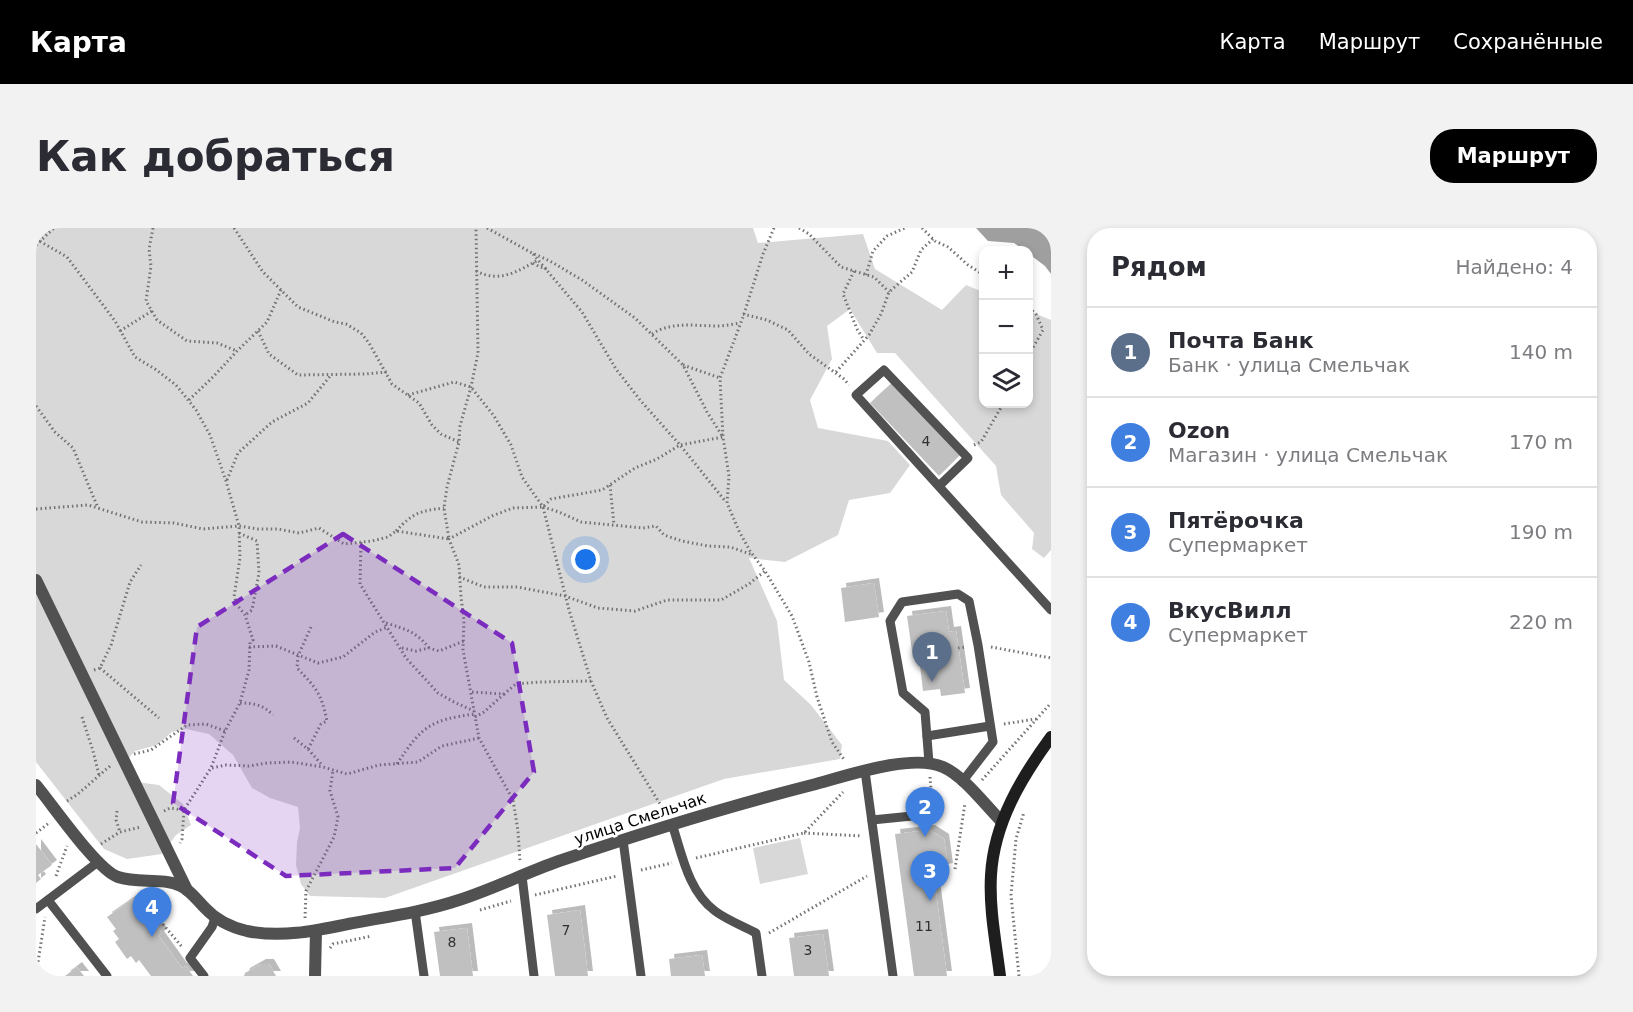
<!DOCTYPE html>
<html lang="ru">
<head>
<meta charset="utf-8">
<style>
	body { margin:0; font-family:"DejaVu Sans",sans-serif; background:#f2f2f3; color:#2b2b33 }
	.controls { position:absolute; right:18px; top:18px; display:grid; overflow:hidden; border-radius:12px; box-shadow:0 3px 9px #0003 }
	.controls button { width:54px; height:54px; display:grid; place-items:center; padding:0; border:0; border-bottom:2px solid #e1e1e2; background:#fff; color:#2b2b33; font:30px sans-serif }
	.you { position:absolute; left:550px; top:332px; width:21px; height:21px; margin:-15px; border:4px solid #fff; border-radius:50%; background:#1a73e8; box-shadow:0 0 0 9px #1a73e833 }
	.badge { display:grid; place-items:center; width:39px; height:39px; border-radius:50%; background:#000; color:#fff; font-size:20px; font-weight:700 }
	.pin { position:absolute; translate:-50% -50px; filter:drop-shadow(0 2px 3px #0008) }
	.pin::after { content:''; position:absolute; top:32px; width:21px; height:18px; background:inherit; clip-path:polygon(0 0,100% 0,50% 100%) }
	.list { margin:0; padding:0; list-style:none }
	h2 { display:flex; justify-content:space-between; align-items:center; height:78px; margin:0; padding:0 24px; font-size:26px }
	h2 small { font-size:20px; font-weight:400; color:#7c7c81 }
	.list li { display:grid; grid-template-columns:39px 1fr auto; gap:18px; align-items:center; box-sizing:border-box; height:90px; padding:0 24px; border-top:2px solid #e1e1e2 }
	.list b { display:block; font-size:22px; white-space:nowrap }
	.list p { margin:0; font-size:20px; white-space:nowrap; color:#7c7c81 }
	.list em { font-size:20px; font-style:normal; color:#7c7c81 }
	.icon { flex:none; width:33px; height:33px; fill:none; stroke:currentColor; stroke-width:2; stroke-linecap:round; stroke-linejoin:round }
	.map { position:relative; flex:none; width:1015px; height:748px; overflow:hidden; border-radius:24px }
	header { display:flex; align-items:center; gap:36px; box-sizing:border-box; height:84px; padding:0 30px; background:#000; color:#fff }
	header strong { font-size:28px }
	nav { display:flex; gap:33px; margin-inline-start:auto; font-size:21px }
	.intro { display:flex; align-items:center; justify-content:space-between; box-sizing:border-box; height:144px; padding:0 36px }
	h1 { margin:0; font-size:42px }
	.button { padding:15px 27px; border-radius:24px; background:#000; color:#fff; font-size:21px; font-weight:700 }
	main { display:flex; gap:36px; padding:0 36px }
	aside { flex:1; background:#fff; border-radius:24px; box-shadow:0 3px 9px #0003 }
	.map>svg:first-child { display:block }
	.green { fill:#d8d8d8 }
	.water { fill:#9f9f9f }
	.building { fill:#c0c0c0; filter:url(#shadow) }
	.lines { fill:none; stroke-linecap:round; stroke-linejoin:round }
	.path { stroke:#737373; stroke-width:3; stroke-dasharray:1.5 3; stroke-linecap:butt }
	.service { stroke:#515151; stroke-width:9 }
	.minor { stroke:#515151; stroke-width:12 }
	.tertiary { stroke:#515151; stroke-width:12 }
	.secondary { stroke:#1e1e1e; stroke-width:12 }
	.marked { fill:#7b2cbf; fill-opacity:0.2; stroke:#7b2cbf; stroke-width:4.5; stroke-dasharray:12 8; stroke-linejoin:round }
	.labels { text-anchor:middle; stroke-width:5; stroke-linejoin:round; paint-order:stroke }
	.number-label { font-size:14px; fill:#303030 }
	.street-label { font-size:16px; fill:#000; stroke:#fff }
</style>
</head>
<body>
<header>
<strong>Карта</strong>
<nav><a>Карта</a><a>Маршрут</a><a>Сохранённые</a></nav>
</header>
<div class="intro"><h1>Как добраться</h1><a class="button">Маршрут</a></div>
<main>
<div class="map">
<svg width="1015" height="748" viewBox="0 0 1015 748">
	<defs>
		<filter id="shadow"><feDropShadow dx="5" dy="-5" stdDeviation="0" flood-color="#0004"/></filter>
	</defs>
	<rect width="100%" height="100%" fill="#fff"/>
	<g class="green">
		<path d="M0,0h717l5,15 105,-9 12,35 67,41 24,-25 17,7 1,112h45v-93l22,9v230l-7,8 -12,-9 2,-16 -33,-38 -5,-29 -101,-113h-18l-27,-44 -23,17 5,33 -22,41 8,28 70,13 22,24 -20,28 -41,7 -11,35 -53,27 -36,-4 28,63 7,59 27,25 31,40 -2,14 -116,20 -339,119 -75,-2 -9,-12 -5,-19 1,-23 3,-14 -2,-21 -28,-9 -18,-10 -19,-33 -24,-21 -23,-5 -14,3 -15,13 -22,6 -12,13 6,17 30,4 24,19 8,21 -15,10 -14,19 -35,5 -23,-10 -68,-87z"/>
		<path d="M764,610l8,36 -48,10 -7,-36z"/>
	</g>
	<path class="water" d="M940,0h75v46l-6,-8 -16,-12v-4h-5l-10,-7 -26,-2z"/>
	<g class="building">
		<path d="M856,155l68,72 -21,21 -69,-73z"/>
		<path d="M838,355l5,34 -34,5 -4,-34z"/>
		<path d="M910,383l3,21 7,-1 9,62 -24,3 -1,-7 -17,2 -4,-34 -6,1 -6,-42z"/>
		<path d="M894,602l14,9 4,29 -15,3 14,105h-33l-19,-142z"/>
		<path d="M0,616l16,21 -14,10 3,4 -5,4z"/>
		<path d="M97,671l14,20 3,-2 12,16 -3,3 23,32 4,-2 7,10h-42l-12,-16 -3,3 -5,-7 -4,3 -12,-17 4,-3 -6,-8 3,-2 -9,-12z"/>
		<path d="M544,682l8,66h-33l-8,-61z"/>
		<path d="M431,700l6,48h-33l-6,-44z"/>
		<path d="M787,706l6,42h-35l-5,-38z"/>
		<path d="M666,727l3,21h-34l-2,-17z"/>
		<path d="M225,736h8l7,12h-32l1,-3z"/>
		<path d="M41,739l7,9h-19z"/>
	</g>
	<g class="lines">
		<g class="path">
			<path d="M117,0l-4,21 2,17 -5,35 11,19 30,21 30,2 20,8"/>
			<path d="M198,0l29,44 35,35 37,15 11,2 15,9 8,10 23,41 27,19 13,22 9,9 18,8"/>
			<path d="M451,0l45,25 18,8 32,19 53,38 48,47 24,47 16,25 -43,8 -23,14 -22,9 -33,22 -51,9 -8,8 -30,1 -21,8 -43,23 10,26 2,32 3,23 -1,30 16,88 34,62 5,31 2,31"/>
			<path d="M738,0l-11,26 -20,63 -23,61 3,59 6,39 -2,27 12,28 11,20 15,20 27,45 17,46 8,35 15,45 13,19"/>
			<path d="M763,0l10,6 32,33 33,10 15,15"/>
			<path d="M886,0l13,13 13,6 20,18 16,10"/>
			<path d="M0,11l31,18 48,64 20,36 20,12 21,16 20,25 14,25 16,46 13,45 1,32 -6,39 4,9 7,9 8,25 -3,2 -1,28 -9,33 -15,28 -14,37 -27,42 -2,29 -2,4"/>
			<path d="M0,17l18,-17"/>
			<path d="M497,26l49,58 34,57 24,31 40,45 46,57"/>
			<path d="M497,35l7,4 7,2"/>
			<path d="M440,43c23,12 41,1 62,-11"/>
			<path d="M818,43l-11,23 14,35 7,11"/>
			<path d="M830,47l7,-24 14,-15 18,-8"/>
			<path d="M993,80l7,6 7,16 -12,21 -2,10"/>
			<path d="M707,86l24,6 21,10 21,24 35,25 5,6"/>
			<path d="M84,103l32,-20"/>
			<path d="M222,103l11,23 29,21 67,-1 22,-2"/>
			<path d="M616,106c20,-13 43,-8 65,-8 8,0 16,-2 23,-3"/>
			<path d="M647,137l37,13"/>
			<path d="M800,144l33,-37 12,-21 8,-22 23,-20 9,-22 12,-11"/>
			<path d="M372,167l46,-13 17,5 23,29 17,29 11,32 21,30 26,103 22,71 16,37 58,94"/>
			<path d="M153,172l24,-23 24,-26 30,-29 14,-32"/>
			<path d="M0,178l19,26 18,16 25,60"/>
			<path d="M938,217l7,-3 22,-38"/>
			<path d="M191,252l11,-27 34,-31 36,-19 23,-28"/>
			<path d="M574,257l4,40"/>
			<path d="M507,279l16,5 22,10 62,6 13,-2 8,9 18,6 26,5 22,1 23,8"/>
			<path d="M0,281l52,-4 54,17 32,1 29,6 36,-3 19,3h20l21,4 20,-5 25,16 28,-3 16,-4 8,-6 53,8 -5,-31 3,-21 12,-45 1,-16 11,-39 7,-34 -2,-125"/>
			<path d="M360,303c17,-18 23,-20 48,-23"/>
			<path d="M203,305l18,8 2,32 -7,37 -7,5"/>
			<path d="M325,314l-1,42 46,74 32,35 16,9 20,9"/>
			<path d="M423,349l25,10h33l48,9 33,12 37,3 32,-11h54l28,-16 16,-13"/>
			<path d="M350,395c19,6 31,9 43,25"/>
			<path d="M213,419l27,-1 42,17 25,-6 32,-25 13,-5"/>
			<path d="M955,419l60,11"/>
			<path d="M366,420l14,3 13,-3 10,3 25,-10"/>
			<path d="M922,420l9,-1"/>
			<path d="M64,440l59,50"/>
			<path d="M58,442l6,-2 11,-23 19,-63 11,-17"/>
			<path d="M436,464l32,2 12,-10 24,-2 51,-1"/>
			<path d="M204,475c14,0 23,2 33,12"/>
			<path d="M46,489l11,34 6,24"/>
			<path d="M439,489l9,-5 20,-18"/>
			<path d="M968,496l32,-5"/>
			<path d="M258,510l14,11 14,16"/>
			<path d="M272,521l13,-25 6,-3c-6,-28 -10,-32 -30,-53l1,-12 13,-29"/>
			<path d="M98,526l17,-4 36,-25 19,-1 19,7"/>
			<path d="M361,536c25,-38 33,-44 78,-50"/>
			<path d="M176,540l14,-3 23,1 18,-3 24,-1 32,5 24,7 32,-9 39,-3 24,-16 37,-8"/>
			<path d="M894,549l2,26"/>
			<path d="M946,552l69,-77"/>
			<path d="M31,573l11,-7 32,-28"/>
			<path d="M81,583l-1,9 4,12"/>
			<path d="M128,583l6,-3 14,2"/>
			<path d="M0,605l13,-10"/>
			<path d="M768,605l58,3"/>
			<path d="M65,616l19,-12 21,-5"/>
			<path d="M660,630l108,-25 39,-41"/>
			<path d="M919,641l10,-66"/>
			<path d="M605,642l31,-7"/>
			<path d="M20,648l11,-30"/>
			<path d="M106,667l10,16 30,36"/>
			<path d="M499,667l82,-19"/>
			<path d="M444,682l31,-9"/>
			<path d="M269,690l1,-27 28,-54 4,-20 -8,-26 3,-21"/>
			<path d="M733,705l98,-57"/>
			<path d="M294,720l3,-4 39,-8"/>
			<path d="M0,747l9,-58"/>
			<path d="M983,748l-8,-81 5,-56 8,-27"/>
		</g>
		<g class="service">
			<path d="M903,258l29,-28 -84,-88 -28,25 195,215"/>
			<path d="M891,508l63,-10"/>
			<path d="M893,535l-4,-51 -22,-19 -13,-72 12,-19 56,-8 11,7 9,44 15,97 -31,40"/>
			<path d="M829,543l28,205"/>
			<path d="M836,592l60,-6"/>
			<path d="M636,596c10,30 16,67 43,87 12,9 28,15 41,22l6,43"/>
			<path d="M587,612l18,136"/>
			<path d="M486,648l12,100"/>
			<path d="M12,672l59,76"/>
			<path d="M0,681l62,-47"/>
			<path d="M379,683l9,65"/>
			<path d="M168,748l-14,-18 22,-31 3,-9"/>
		</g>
		<g class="minor">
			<path d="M0,352l151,310"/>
			<path d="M279,748l1,-45"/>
		</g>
		<path class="tertiary" d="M0,557c16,19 61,85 82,92 20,7 44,0 63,9 10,5 16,14 24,22 12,13 25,19 42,23 34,7 67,0 101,-7 37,-7 75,-12 111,-24 34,-11 66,-27 100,-39 83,-28 167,-54 253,-76 34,-9 99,-32 131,-18 21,9 43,39 59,55"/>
		<path class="secondary" d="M964,748c-4,-33 -11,-67 -9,-101 3,-52 30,-97 60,-138"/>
	</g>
	<path class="marked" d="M307,306l169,109 22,129 -79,96 -169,8 -113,-73 24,-176z"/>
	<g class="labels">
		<g class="number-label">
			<text x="890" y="218">4</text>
			<text x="888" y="703">11</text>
			<text x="530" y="707">7</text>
			<text x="416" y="719">8</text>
			<text x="772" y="727">3</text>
		</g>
		<g class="street-label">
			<text transform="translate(604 590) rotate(-18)" y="6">улица Смельчак</text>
		</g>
	</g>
</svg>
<div class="controls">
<button>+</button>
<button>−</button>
<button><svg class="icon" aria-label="layers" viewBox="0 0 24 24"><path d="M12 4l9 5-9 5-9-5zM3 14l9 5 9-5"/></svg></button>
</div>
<div class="you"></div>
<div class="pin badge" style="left:896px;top:454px;background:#5c6f8a">1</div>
<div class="pin badge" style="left:889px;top:609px;background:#3f7fe0">2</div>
<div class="pin badge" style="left:894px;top:673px;background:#3f7fe0">3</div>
<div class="pin badge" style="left:116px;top:709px;background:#3f7fe0">4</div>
</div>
<aside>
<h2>Рядом<small>Найдено: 4</small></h2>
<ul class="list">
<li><span class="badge" style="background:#5c6f8a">1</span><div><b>Почта Банк</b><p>Банк · улица Смельчак</p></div><em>140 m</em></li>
<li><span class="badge" style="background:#3f7fe0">2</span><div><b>Ozon</b><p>Магазин · улица Смельчак</p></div><em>170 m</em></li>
<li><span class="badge" style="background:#3f7fe0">3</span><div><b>Пятёрочка</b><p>Супермаркет</p></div><em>190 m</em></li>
<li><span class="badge" style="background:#3f7fe0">4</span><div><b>ВкусВилл</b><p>Супермаркет</p></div><em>220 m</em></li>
</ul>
</aside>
</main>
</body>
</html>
